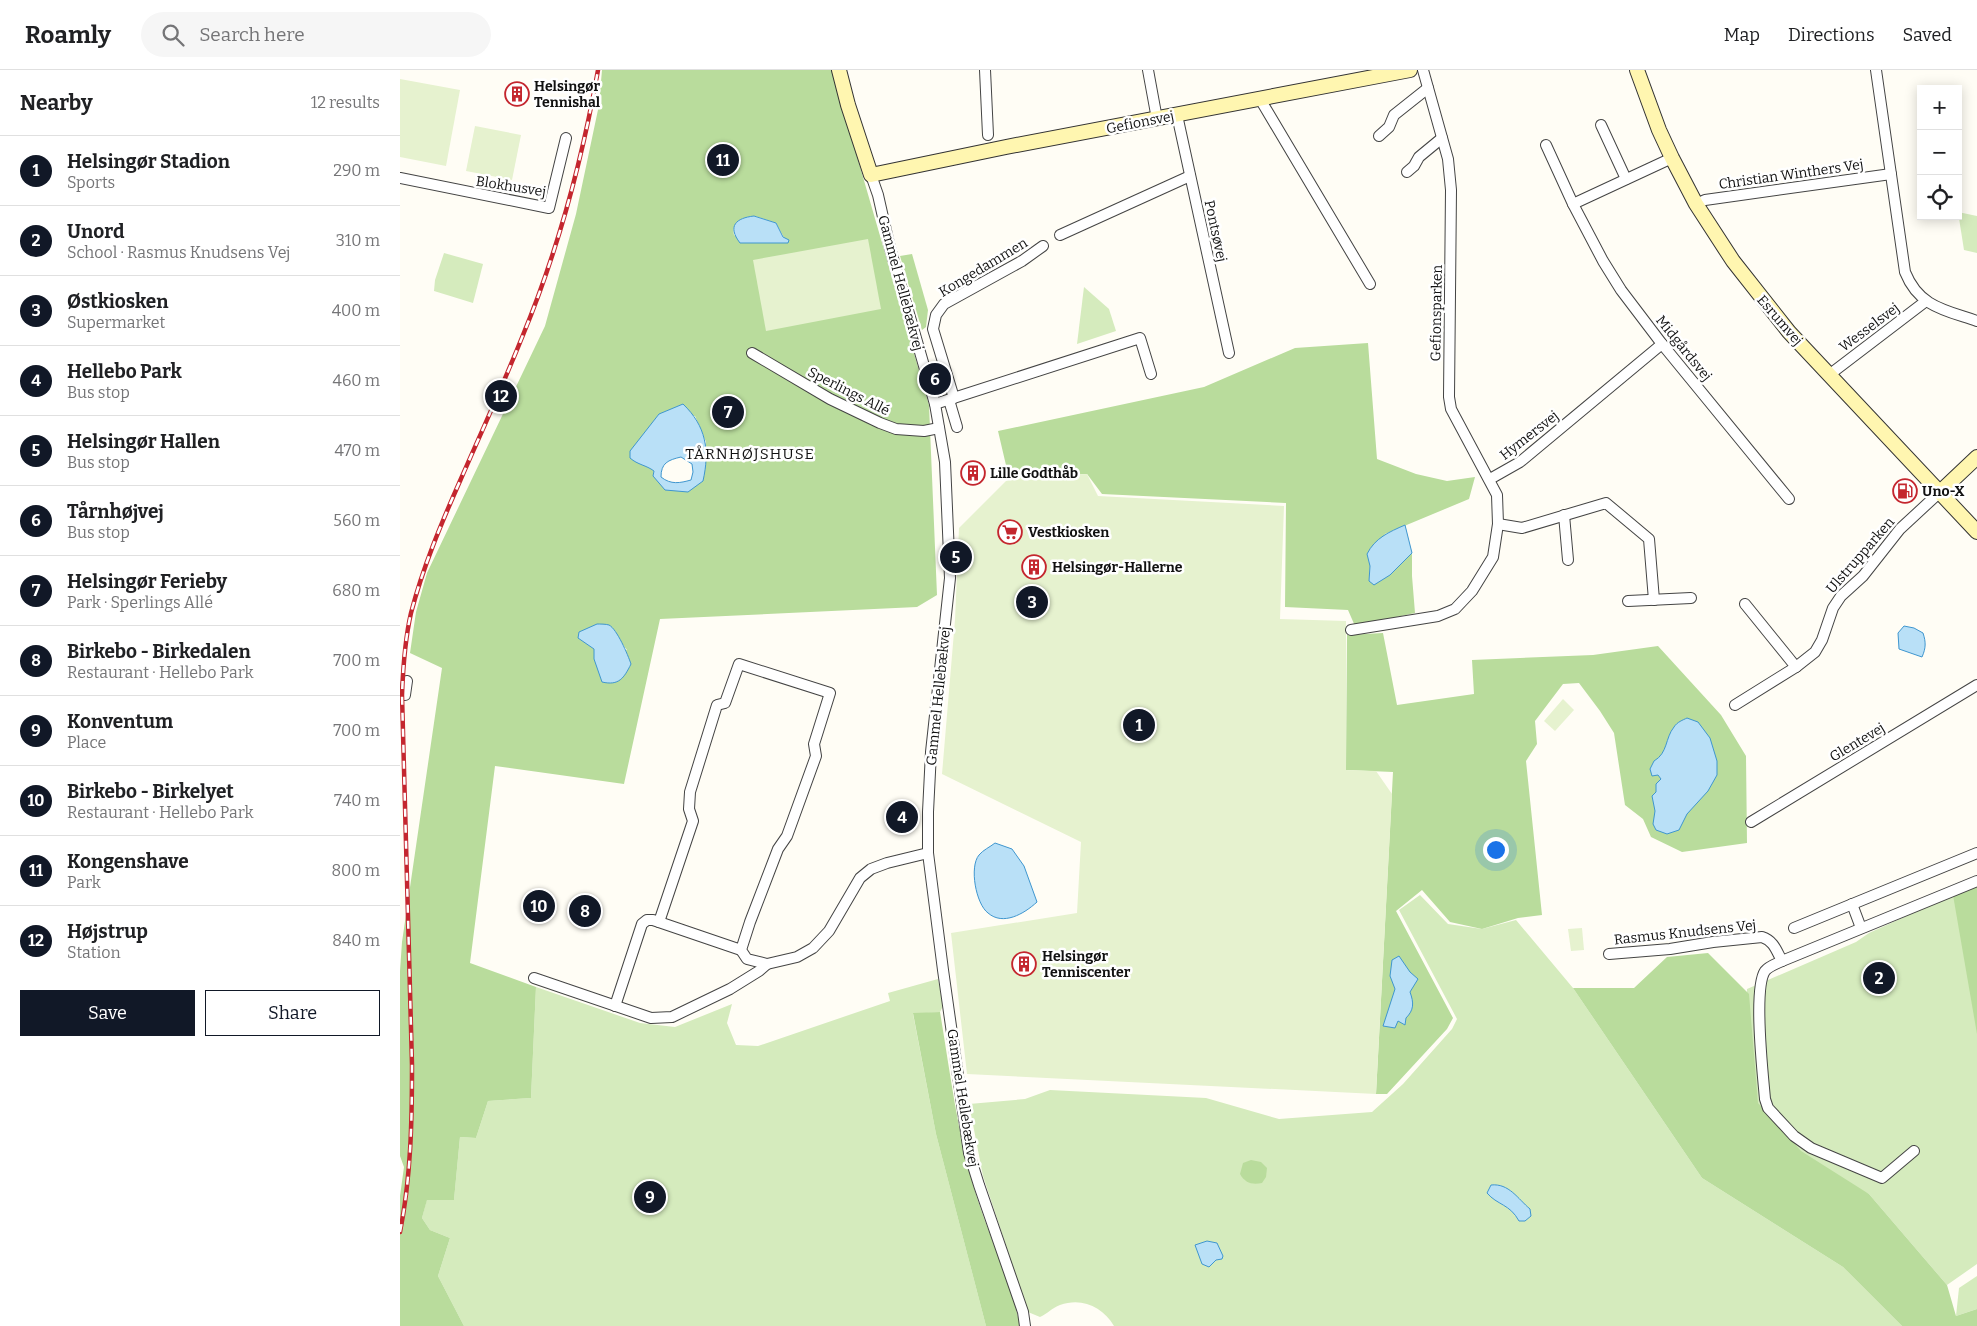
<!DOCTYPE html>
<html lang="en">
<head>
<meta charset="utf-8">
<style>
	body { margin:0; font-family:Bitter,serif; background:#f6f6f6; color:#202124 }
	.controls { position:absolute; right:15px; top:15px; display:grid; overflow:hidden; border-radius:0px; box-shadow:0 2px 12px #0003 }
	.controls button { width:45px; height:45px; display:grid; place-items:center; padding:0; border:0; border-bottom:1px solid #e0e0e0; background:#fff; color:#202124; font:25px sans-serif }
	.you { position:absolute; left:1095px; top:779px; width:18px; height:18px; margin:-12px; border:4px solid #fff; border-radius:50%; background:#1a73e8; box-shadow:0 0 0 8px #1a73e833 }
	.badge { display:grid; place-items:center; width:32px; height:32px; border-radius:50%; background:#111827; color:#fff; font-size:16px; font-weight:700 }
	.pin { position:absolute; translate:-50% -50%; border:2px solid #fff; box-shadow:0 1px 5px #0006 }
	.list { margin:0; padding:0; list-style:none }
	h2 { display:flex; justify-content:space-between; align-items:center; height:65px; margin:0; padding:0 20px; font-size:21px }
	h2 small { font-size:16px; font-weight:400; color:#757577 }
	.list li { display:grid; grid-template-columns:32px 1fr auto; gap:15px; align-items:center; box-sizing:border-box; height:70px; padding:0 20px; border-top:1px solid #e0e0e0 }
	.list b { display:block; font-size:19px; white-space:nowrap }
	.list p { margin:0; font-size:16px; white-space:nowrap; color:#757577 }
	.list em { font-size:16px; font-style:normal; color:#757577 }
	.actions { display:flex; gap:10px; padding:15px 20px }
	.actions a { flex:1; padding:11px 0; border:1px solid #111827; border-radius:0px; text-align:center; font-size:18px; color:#111827 }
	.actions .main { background:#111827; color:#fff }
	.icon { flex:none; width:28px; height:28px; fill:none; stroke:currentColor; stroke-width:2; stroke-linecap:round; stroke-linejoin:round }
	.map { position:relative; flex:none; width:1577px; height:1256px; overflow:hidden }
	header { display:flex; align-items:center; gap:30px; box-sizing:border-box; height:70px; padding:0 25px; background:#fff; border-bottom:1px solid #e0e0e0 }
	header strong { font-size:24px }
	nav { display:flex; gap:28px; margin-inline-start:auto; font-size:18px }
	.search { width:350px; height:45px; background:#f6f6f6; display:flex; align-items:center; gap:12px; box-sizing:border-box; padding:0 18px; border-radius:28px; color:#757577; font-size:19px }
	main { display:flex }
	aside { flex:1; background:#fff }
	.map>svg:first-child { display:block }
	.green { fill:#d5ebbd }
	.forest { fill:#b9dc9c; fill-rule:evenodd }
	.pitch { fill:#e6f2cf }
	.water { fill:#b9e0f7; stroke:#3f96cf; fill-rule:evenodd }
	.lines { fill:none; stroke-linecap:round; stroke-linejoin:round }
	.street-casing { stroke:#444; stroke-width:12 }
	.secondary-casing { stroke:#333; stroke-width:16 }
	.street { stroke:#fff; stroke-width:10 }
	.secondary { stroke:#fff6b0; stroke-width:14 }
	.rail-casing { stroke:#c4262e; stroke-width:4.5 }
	.rail { stroke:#fff; stroke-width:2.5; stroke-dasharray:8; stroke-linecap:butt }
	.labels { text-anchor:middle; stroke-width:5; stroke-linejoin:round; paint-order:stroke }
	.poi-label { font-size:14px; font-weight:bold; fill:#111; stroke:#fff; text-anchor:start }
	.street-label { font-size:14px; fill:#111; stroke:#fff }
	.neighbourhood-label { font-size:15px; letter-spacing:1px; fill:#111; stroke:#fff }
</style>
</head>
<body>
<header>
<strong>Roamly</strong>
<div class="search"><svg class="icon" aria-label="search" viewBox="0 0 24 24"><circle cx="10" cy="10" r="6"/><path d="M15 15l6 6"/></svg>Search here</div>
<nav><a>Map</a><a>Directions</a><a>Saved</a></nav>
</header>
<main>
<aside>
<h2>Nearby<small>12 results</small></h2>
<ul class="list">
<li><span class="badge">1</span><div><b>Helsingør Stadion</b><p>Sports</p></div><em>290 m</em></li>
<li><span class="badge">2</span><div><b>Unord</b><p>School · Rasmus Knudsens Vej</p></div><em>310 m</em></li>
<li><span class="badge">3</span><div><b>Østkiosken</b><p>Supermarket</p></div><em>400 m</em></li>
<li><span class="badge">4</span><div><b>Hellebo Park</b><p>Bus stop</p></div><em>460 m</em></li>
<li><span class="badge">5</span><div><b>Helsingør Hallen</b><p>Bus stop</p></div><em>470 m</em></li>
<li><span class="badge">6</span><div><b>Tårnhøjvej</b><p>Bus stop</p></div><em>560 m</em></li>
<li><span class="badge">7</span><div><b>Helsingør Ferieby</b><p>Park · Sperlings Allé</p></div><em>680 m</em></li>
<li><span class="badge">8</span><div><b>Birkebo - Birkedalen</b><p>Restaurant · Hellebo Park</p></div><em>700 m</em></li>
<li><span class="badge">9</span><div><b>Konventum</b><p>Place</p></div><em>700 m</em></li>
<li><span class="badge">10</span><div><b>Birkebo - Birkelyet</b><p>Restaurant · Hellebo Park</p></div><em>740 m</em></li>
<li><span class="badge">11</span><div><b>Kongenshave</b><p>Park</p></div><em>800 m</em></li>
<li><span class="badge">12</span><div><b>Højstrup</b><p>Station</p></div><em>840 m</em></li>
</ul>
<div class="actions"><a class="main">Save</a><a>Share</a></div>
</aside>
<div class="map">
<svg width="1577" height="1256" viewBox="0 0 1577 1256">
	<rect width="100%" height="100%" fill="#fffdf5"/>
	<g class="green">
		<path d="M1558,142l19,4v37l-13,-3z"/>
		<path d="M44,183l39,11 -10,39 -39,-12 1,-11z"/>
		<path d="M684,217l25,22 7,22 -39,13z"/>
		<path d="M1020,825l28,29 34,5 34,-9 57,68 129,190 141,89 59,59h-788c-11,-19 -32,-29 -54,-21 -8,3 -13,9 -20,12l-12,-5 -45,-136 -14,-72 56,-5 25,-9 156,8 73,21 93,-7 31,-28 49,-55 5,-10 -58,-109z"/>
		<path d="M1553,825l24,51v318l-30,21 -78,-91 -75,-34 -49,-56 2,-115 109,-47 13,-9z"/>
		<path d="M538,909l5,27 -3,6 -27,2 23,120 50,192h-522l-26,-50 12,-38 -20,-8 -8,-12 5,-19 27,1 6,-63 16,1 12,-37 43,-3 5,-111 104,36 35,4 57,-23 -5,19 9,22 22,1 132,-45 -2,-8z"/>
		<path d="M1577,1206v33l-21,7 3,-28z"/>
	</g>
	<g class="forest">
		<path d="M202,0h230l97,335 8,190 -20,12 -257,12 -36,165 -129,-18 -25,197 66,24 -5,111 -43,3 -12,37 -16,-1 -6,63h-27l-5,18 8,12 20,8 -12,38 26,50h-64v-130l4,-29 -4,-11v-185l2,-29 40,-274 -32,-15 6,-41 11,-39 118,-247 31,-112 23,-109zM355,146l21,7 11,20h-39l-14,-8c-3,-14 9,-18 21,-19zM259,344l36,2 11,26 -18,50 -35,-16 1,-5 -7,-5 -1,-34zM219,570l8,10 -33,9v-10l-3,-4z"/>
		<path d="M512,184l16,56 -2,17 -4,3 -22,-74z"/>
		<path d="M968,273l9,116 39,15 31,7 28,-4 -6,22 -84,35 -15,32 -1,15 21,-6 22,-22v23l3,37 -60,13 -7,-16 -63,-3 1,-104 -184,-9 -15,-20 -78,4 -11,-47 206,-44 91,-39z"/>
		<path d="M983,563l14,72 77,-11 -2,-34 121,-5 65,-9 63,69 25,41 1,87 -65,9 -31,-15 -8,-18 -18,-14 -11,-72 -14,-22 -21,-28 -16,1 -28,37 2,23 -11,17 16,154 -24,3 -36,11 -32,-7 -28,-32 -26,21 57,107 -6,11 -60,65h-11l17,-322 -47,-2 1,-135z"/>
		<path d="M1577,815v149l-24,-139z"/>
		<path d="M1308,883l41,41 9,109 43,48 68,43 78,91 9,31 21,-7v17h-75l-59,-59 -141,-89 -129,-190h61l33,-31z"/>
		<path d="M540,942c10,59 17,119 34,176 14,47 36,90 46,138h-34l-50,-192 -23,-121z"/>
		<path d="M851,1090l10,2 6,6 -1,9 -4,6c-10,2 -17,0 -22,-9l3,-11z"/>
	</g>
	<g class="pitch">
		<path d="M0,9l60,11 -14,76 -46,-9z"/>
		<path d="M75,56l46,9 -9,45 -46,-9z"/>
		<path d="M468,169l13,70 -115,22 -13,-71z"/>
		<path d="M687,404l11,22 186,10 -4,113 66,2v149l30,1 16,23 -16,300 -409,-20 -16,-141 126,-20 4,-71 -139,-68 13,-154 4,-92 50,-50z"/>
		<path d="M1163,629l11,11 -19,21 -11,-10z"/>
		<path d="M1182,858l2,22 -13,1 -3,-22z"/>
	</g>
	<g class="water">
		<path d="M354,146l22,7 7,14 6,3 -1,3h-48c-13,-17 -4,-25 14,-27z"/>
		<path d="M283,334c23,22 27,46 20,77l-15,11 -23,-2 -12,-14 1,-5c-8,-6 -16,-6 -24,-13v-7l29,-37zM281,387l11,7 1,8 -2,8c-11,3 -20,5 -30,-3 0,-14 7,-17 20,-20z"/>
		<path d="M1005,455l7,28 -22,22 -16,10 -5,-4 1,-15 -3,-12c8,-16 22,-22 38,-29z"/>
		<path d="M197,554c3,0 9,0 12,1 8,4 19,30 22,39 -7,14 -12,22 -29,18l-8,-23v-10l-16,-11 1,-6z"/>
		<path d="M1504,556l10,2 9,5c3,9 3,15 -1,24l-23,-8 -1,-16z"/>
		<path d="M1287,648l11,4 12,16 7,23v14l-9,16 -21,23 -8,16 -12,4 -11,-4 -3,-6 2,-13 -3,-15 4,-4v-8l5,-5 -3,-4 -6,1 -2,-7 4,-8c14,-8 11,-23 20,-34 3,-5 9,-7 13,-9z"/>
		<path d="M595,773l17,6 12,17 13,36c-13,12 -34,24 -49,11 -12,-9 -19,-46 -9,-58 4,-5 11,-8 16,-12z"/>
		<path d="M999,886l11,16 8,7 -8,13c4,11 4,18 -4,26l-1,7 -7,-4 -3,7 -12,-2 12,-37 -5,-13 2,-16z"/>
		<path d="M1091,1115c18,-2 27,14 39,24l1,7 -6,5h-6c-9,-17 -22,-16 -32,-28z"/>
		<path d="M807,1171l10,2 6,13 -1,3 -6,1 -7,7 -7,-3 -7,-19z"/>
	</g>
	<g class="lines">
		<g class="street-casing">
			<g id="street">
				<path d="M585,0l3,65"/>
				<path d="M748,0l9,49"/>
				<path d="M1476,0l29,202c14,35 40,38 72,49"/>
				<path d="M860,29l110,185"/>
				<path d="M777,45l52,238"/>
				<path d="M1201,55l25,54"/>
				<path d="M979,66l10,-9 5,-12 34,-27"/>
				<path d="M1146,75l27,59 30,57 18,29 41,54 127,155"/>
				<path d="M1007,102l7,-6 5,-9 23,-19"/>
				<path d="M471,105l7,20 12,53 45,156 10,58 5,116 -19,174 -3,60v41l15,117 26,183 10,32 44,127 2,14"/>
				<path d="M0,108l149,30 17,-70"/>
				<path d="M1173,134l99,-46"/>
				<path d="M1296,134l9,-4 186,-26"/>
				<path d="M660,165l130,-59"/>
				<path d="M352,283l78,46 50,24 16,6 28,2 15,-3"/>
				<path d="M1429,305l97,-74"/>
				<path d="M554,328l-21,-69 3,-14 8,-11 78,-43 21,-15"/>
				<path d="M549,330l8,27"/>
				<path d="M535,334l205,-66 11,36"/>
				<path d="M1090,409l30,-17 142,-118"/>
				<path d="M1164,445l4,45"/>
				<path d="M1098,454l24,4 84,-25 43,36 5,61"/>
				<path d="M1228,531l63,-3"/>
				<path d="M1345,534l51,63"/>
				<path d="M951,560l87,-14 17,-7 17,-18 21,-34 5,-33 -1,-29 -46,-86 -2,-12 2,-207 -3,-31 -25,-89"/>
				<path d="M0,625h5l2,-14"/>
				<path d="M1335,635l61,-38 19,-15 7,-12 11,-32 8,-12 22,-20 37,-47 40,-37"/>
				<path d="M1351,752l226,-137"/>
				<path d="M1452,834l9,24"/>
				<path d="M259,852l34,-101 -4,-12 1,-17 27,-87 8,-2 14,-39 91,29 -16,51 2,12 -29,80 -9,13 -28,73 -9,28 6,9 20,5 30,-7 16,-9 16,-17 31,-53 11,-9 16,-6 41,-10"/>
				<path d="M1394,858l183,-75"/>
				<path d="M1209,884l61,-5 43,-7 49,-5c12,4 14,13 20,24"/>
				<path d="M134,908l117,40 21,-1 58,-28 29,-18 8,-7"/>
				<path d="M215,936l27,-82 5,-4h6l88,30"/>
				<path d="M1514,1081l-32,27 -71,-30 -17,-12 -26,-28 -3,-9c-2,-24 -12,-110 0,-128 4,-5 11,-7 17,-10l195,-80"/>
			</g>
		</g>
		<g class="secondary-casing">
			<g id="secondary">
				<path d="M439,0l9,35 23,70 135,-28 404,-77"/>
				<path d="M1237,0l22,60 13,28 24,46 37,57 56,71 188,200"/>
				<path d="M1540,422l37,-35"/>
			</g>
		</g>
		<use href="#street" class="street"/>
		<use href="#secondary" class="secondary"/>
		<g class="rail-casing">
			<path id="rail" d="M0,1162c11,-55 12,-111 12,-167l-10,-370c1,-27 3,-56 9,-82 12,-46 30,-89 49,-132 21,-48 43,-96 63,-146 35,-85 59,-174 75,-265"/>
		</g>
		<use href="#rail" class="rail"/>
	</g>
	<defs>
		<g id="building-ring" transform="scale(1.25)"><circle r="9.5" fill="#fff" stroke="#c4262e" stroke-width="1.5"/><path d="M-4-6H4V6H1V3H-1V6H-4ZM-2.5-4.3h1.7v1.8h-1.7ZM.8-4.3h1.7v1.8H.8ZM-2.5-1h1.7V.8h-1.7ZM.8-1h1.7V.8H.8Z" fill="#c4262e"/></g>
		<g id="fuel-ring" transform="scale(1.25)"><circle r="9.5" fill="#fff" stroke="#c4262e" stroke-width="1.5"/><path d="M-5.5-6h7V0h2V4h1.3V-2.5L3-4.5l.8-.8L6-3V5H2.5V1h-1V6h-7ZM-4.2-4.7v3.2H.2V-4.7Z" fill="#c4262e"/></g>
		<g id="supermarket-ring" transform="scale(1.25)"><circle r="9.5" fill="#fff" stroke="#c4262e" stroke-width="1.5"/><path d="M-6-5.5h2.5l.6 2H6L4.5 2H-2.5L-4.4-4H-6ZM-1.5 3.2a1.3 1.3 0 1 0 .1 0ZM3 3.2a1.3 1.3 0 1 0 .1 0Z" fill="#c4262e"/></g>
	</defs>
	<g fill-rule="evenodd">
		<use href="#building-ring" x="117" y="24"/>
		<use href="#building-ring" x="573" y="403"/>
		<use href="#fuel-ring" x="1505" y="421"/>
		<use href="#supermarket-ring" x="610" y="462"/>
		<use href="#building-ring" x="634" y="497"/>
		<use href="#building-ring" x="624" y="894"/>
	</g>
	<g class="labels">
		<g class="poi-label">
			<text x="134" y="21">Helsingør<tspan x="134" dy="16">Tennishal</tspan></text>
			<text x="590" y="408">Lille Godthåb</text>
			<text x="1522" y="426">Uno-X</text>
			<text x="628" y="467">Vestkiosken</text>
			<text x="652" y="502">Helsingør-Hallerne</text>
			<text x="642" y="891">Helsingør<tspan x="642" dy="16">Tenniscenter</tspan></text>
		</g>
		<g class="street-label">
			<text transform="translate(740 52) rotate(-11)" y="5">Gefionsvej</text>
			<text transform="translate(1391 104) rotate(-8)" y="5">Christian Winthers Vej</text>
			<text transform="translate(111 116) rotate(9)" y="5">Blokhusvej</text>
			<text transform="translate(816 161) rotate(78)" y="5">Pontsøvej</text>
			<text transform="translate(583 197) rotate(-31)" y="5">Kongedammen</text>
			<text transform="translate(501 213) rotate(75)" y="5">Gammel Hellebækvej</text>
			<text transform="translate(1036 243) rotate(-89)" y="5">Gefionsparken</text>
			<text transform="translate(1380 250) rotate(49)" y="5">Esrumvej</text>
			<text transform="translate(1469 257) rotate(-37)" y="5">Wesselsvej</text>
			<text transform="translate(1284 278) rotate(51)" y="5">Midgårdsvej</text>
			<text transform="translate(449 321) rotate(27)" y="5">Sperlings Allé</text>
			<text transform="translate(1129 365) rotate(-38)" y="5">Hymersvej</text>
			<text transform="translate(1460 485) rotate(-49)" y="5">Ulstrupparken</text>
			<text transform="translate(538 626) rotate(-84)" y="5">Gammel Hellebækvej</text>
			<text transform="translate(1457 672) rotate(-31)" y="5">Glentevej</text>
			<text transform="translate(1285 862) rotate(-6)" y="5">Rasmus Knudsens Vej</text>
			<text transform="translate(563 1028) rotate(81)" y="5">Gammel Hellebækvej</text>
		</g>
		<g class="neighbourhood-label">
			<text x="350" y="389">TÅRNHØJSHUSE</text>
		</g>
	</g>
</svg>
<div class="controls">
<button>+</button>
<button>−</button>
<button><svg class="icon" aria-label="locate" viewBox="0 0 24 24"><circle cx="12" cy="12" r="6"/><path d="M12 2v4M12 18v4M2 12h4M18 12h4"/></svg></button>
</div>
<div class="you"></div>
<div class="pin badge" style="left:739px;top:655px">1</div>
<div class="pin badge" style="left:1479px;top:908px">2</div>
<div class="pin badge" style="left:632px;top:532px">3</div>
<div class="pin badge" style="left:502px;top:747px">4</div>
<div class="pin badge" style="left:556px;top:487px">5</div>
<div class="pin badge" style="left:535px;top:309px">6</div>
<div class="pin badge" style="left:328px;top:342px">7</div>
<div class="pin badge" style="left:185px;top:841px">8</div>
<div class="pin badge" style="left:250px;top:1127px">9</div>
<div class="pin badge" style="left:139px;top:836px">10</div>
<div class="pin badge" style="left:323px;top:90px">11</div>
<div class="pin badge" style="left:101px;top:326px">12</div>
</div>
</main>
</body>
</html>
